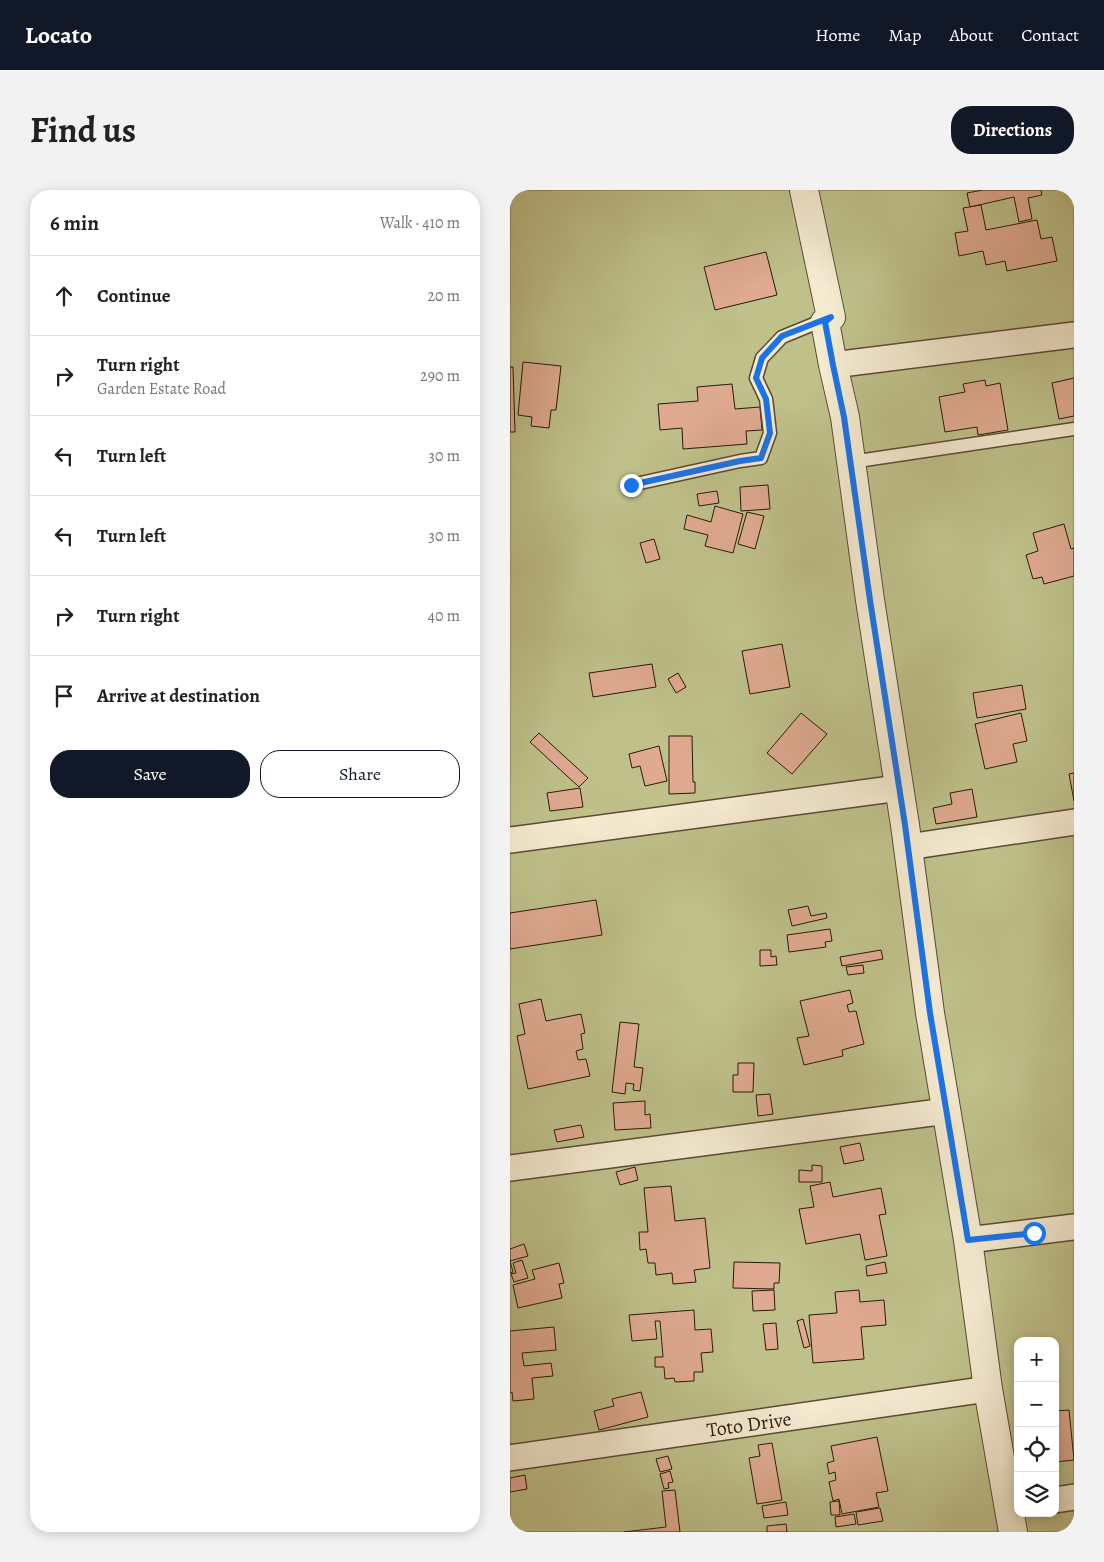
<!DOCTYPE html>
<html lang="en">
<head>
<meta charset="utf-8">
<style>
	body { margin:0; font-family:Alegreya,serif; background:#f2f2f2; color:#222 }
	.controls { position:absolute; right:15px; bottom:15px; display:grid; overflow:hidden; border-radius:10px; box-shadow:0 2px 12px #0003 }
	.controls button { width:45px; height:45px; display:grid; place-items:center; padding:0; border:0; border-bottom:1px solid #e0e0e0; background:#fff; color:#222; font:25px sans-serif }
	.stop { position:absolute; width:15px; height:15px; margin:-11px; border:4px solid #1a73e8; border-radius:50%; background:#fff }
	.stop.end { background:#1a73e8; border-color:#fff; box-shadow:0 1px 5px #0008 }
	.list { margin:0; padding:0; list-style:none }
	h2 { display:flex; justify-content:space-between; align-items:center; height:65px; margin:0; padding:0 20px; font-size:21px }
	h2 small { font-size:16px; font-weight:400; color:#767676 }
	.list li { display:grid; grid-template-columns:32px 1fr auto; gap:15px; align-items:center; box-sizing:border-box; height:80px; padding:0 20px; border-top:1px solid #e0e0e0 }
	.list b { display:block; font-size:19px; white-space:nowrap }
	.list p { margin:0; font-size:16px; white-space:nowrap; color:#767676 }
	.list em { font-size:16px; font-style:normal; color:#767676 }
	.actions { display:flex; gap:10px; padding:15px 20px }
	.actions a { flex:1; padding:11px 0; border:1px solid #111827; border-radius:20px; text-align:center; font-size:18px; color:#111827 }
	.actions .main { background:#111827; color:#fff }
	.icon { flex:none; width:28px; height:28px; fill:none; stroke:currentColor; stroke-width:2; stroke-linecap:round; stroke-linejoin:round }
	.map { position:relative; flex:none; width:564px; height:1342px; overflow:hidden; border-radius:20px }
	header { display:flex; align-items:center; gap:30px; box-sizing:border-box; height:70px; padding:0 25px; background:#111827; color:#fff }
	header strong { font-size:24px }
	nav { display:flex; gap:28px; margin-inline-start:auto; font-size:18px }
	.intro { display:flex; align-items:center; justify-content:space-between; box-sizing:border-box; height:120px; padding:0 30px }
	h1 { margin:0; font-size:35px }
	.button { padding:12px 22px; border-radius:20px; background:#111827; color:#fff; font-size:18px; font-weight:700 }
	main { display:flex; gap:30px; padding:0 30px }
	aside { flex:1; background:#fff; border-radius:20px; box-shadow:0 2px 12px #0003 }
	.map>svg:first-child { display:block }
	.green { fill:#bfc08a; stroke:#746c4a; fill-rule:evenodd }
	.building { fill:#dfaa90; stroke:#291909 }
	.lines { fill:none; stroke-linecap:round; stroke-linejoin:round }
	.service-casing { stroke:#5a4a34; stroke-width:15 }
	.minor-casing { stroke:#5a4a34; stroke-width:28 }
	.tertiary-casing { stroke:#5a4a34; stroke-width:30 }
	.service { stroke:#f4ead0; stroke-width:12 }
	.minor { stroke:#f4ead0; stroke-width:25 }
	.tertiary { stroke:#f4ead0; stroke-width:28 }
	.route { stroke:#1a73e8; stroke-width:6 }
	.labels { text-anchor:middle; stroke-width:5; stroke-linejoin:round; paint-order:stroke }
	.street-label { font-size:20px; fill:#291909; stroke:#f4ead0 }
</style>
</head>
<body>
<header>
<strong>Locato</strong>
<nav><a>Home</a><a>Map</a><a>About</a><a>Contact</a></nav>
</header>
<div class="intro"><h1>Find us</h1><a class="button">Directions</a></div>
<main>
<aside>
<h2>6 min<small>Walk · 410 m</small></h2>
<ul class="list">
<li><svg class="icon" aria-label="ahead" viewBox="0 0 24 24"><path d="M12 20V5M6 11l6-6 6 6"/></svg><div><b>Continue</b></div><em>20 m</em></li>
<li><svg class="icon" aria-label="right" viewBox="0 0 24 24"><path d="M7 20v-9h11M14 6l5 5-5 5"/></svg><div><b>Turn right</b><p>Garden Estate Road</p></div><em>290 m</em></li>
<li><svg class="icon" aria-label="left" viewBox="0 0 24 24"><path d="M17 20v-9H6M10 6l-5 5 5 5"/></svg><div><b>Turn left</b></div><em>30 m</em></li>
<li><svg class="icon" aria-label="left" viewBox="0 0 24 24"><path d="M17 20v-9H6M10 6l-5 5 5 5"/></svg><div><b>Turn left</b></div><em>30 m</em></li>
<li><svg class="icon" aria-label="right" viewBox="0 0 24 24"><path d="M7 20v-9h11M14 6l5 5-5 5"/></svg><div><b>Turn right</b></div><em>40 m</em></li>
<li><svg class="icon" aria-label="arrive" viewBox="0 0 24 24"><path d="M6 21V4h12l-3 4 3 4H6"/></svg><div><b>Arrive at destination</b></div></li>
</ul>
<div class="actions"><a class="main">Save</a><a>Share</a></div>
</aside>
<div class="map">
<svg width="564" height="1342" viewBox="0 0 564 1342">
	<rect width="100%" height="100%" fill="#eedeb7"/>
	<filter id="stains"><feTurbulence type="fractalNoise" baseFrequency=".004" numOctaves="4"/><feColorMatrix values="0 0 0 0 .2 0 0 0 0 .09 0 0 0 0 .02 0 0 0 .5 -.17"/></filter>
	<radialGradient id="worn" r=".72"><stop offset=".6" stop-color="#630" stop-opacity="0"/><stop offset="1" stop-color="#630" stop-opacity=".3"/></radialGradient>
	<path class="green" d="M0,0h564v1342h-564zM508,1151h37v172h-37z"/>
	<g class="building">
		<path d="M473,0h58l1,5 -14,3 4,21 -13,3 -5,-25 -44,10 -3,-14z"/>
		<path d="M471,15l5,25 51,-10 4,19 11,-2 5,24 -50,10 -2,-10 -19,4 -3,-14 -24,5 -4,-23 13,-2 -5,-23z"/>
		<path d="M256,62l11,43 -62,15 -11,-43z"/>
		<path d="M13,172l38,4 -5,44h-5l-2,18 -18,-2 1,-9 -14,-2z"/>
		<path d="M0,177h3l2,65h-5z"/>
		<path d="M564,188v38l-15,3 -7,-36z"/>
		<path d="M475,190l1,6 14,-3 8,47 -30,5 -1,-8 -32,5 -6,-35 26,-5 -2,-8z"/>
		<path d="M222,194l3,25 25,-2 2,23 -16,1 1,13 -64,5 -1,-21 -22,2 -2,-26 40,-3 -1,-14z"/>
		<path d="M258,295l2,24 -29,2 -1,-24z"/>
		<path d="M207,301l2,12 -20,3 -2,-12z"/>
		<path d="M205,316l28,8 -10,39 -28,-7 3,-11 -24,-6 3,-14 24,7z"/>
		<path d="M237,322l17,4 -9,33 -17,-5z"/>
		<path d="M554,334l7,25 3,-1v28l-30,8 -2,-7 -9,2 -7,-24 12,-4 -5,-18z"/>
		<path d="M144,349l6,20 -14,4 -6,-20z"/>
		<path d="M272,454l8,43 -40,7 -8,-43z"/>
		<path d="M142,474l4,23 -63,10 -4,-24z"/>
		<path d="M168,483l8,14 -10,6 -8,-14z"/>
		<path d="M512,495l4,24 -49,9 -4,-25z"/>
		<path d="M291,523l26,21 -35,40 -25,-21z"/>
		<path d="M511,523l6,28 -14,3 4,18 -32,7 -10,-45z"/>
		<path d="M29,543l49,45 -9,9 -49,-45z"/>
		<path d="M159,546h23l1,46h2v11l-26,1z"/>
		<path d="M149,556l8,35 -22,5 -5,-20 -8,2 -3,-14z"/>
		<path d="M564,583v28l-5,-27z"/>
		<path d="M70,598l3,19 -33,4 -3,-18z"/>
		<path d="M462,599l5,28 -41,7 -3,-16 19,-4 -2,-11z"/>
		<path d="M86,710l6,35 -92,14v-36z"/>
		<path d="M298,716l3,10 15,-3 1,5 -35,8 -4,-16z"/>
		<path d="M320,739l2,12 -7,1 1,5 -37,5 -2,-17z"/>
		<path d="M250,760h11v7l5,-1 1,9 -17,1z"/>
		<path d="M371,760l2,9 -41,7 -2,-9z"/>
		<path d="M353,775l1,8 -16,2 -2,-8z"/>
		<path d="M340,800l3,13 -6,2 2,7 7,-1 8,33 -22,6 1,6 -39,9 -7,-27 12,-2 -9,-35z"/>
		<path d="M31,809l5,22 35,-7 4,19 -4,1 2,15 -7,2 2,9 8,-1 4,17 -62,13 -11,-53 8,-2 -6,-30z"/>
		<path d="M110,832l19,2 -5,43 9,1 -3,23 -7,-1 1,-6 -8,-1 -1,11 -13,-2z"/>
		<path d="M228,873h16l-1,29h-20v-17h5z"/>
		<path d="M260,904l3,20 -15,2 -2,-21z"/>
		<path d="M135,911v14l5,-1 1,14 -36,2 -2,-27z"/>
		<path d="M71,935l3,12 -27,5 -3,-12z"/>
		<path d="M350,953l4,17 -20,4 -4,-17z"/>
		<path d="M302,975l10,1v16h-23v-12l13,1z"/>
		<path d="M125,977l3,13 -18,5 -4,-13z"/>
		<path d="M320,992l3,15 48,-9 5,26 -7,1 8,41 -22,4 -5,-26 -54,10 -7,-35 15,-2 -4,-21z"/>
		<path d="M161,996l4,35 30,-3 5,50 -16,2 2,12 -23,2 -1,-11 -16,2 -1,-12h-7l-2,-14 -6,1 -1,-18h9l-4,-44z"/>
		<path d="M14,1054l4,12 -18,5 3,11 -3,1v-24z"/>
		<path d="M12,1070l6,18 -14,4 -3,-8 5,-1 -3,-10z"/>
		<path d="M224,1072l46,1 -1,20h-5v6l-41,-1z"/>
		<path d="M375,1072l2,11 -20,3 -1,-10z"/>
		<path d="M49,1073l5,20 -5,1 3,14 -44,10 -5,-23 22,-6 -3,-9z"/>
		<path d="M264,1100l1,20 -22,1 -1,-20z"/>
		<path d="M349,1100l1,12 24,-2 2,25 -25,2 3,32 -51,4 -4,-48 28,-2 -2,-21z"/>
		<path d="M184,1120l1,20 16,-1 2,23 -12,1 2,19h-9v9l-19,1 -1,-4 -9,1 -1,-12h-9v-10h8l-3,-36h-5l2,18 -25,2 -3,-26z"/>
		<path d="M293,1129l7,27 -6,2 -7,-27z"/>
		<path d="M266,1133l2,26 -12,1 -3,-26z"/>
		<path d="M44,1137l2,23 -34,3 2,13 27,-3 2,13 -21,2 2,21 -21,2 -1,-9 -2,1v-62z"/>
		<path d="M131,1202l7,25 -49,13 -5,-19 20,-5 -2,-7z"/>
		<path d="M559,1220l5,50 -19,2v-51z"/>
		<path d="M367,1247l11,54 -12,2 3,14 -37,7 -3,-15 -6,2 -4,-19 7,-2 -1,-8 -6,2 -2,-11 7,-2 -3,-15z"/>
		<path d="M262,1253l10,57 -25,4 -8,-46 11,-2 -2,-11z"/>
		<path d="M158,1266l4,13 -12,3 -4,-13z"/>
		<path d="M160,1281l3,11 -5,1 1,5 -5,1 -4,-15z"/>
		<path d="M15,1285l2,14 -17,3v-14z"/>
		<path d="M165,1300l5,42h-56l42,-5 -4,-36z"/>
		<path d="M329,1311l1,14h-9l-1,-13z"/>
		<path d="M276,1312l2,13 -24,3 -2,-12z"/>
		<path d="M370,1318l3,13 -25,4 -2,-13z"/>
		<path d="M344,1324l2,10 -20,3 -1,-10z"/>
		<path d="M276,1334l1,8h-20v-6z"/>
	</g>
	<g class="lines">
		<g class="service-casing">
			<g id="service">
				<path d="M341,272l223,-33"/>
				<path d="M121,295l109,-24 21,-3 9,-25 -4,-34 -10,-21 6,-20 20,-21 44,-18"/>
			</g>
		</g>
		<g class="minor-casing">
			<g id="minor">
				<path d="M323,175l241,-30"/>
				<path d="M0,650l389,-52"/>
				<path d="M398,657l166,-25"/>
				<path d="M0,978l437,-57"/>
				<path d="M458,1050l106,-13"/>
				<path d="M0,1268l478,-69"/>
				<path d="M545,1310l19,-3"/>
			</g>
		</g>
		<g class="tertiary-casing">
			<path id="tertiary" d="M294,0l27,127 -6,5 8,43 12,52 25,183 35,225 25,188 38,227 20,149 25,143"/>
		</g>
		<use href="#service" class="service"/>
		<use href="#minor" class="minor"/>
		<use href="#tertiary" class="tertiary"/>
	</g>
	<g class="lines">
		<path class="route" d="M121,295l109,-24 21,-3 9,-25 -4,-34 -10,-21 6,-20 20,-22 49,-19 -6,5 8,43 11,52 26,183 35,225 25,188 38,227 66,-7"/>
	</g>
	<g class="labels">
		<g class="street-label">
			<text transform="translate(239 1234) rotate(-8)" y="7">Toto Drive</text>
		</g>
	</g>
	<rect width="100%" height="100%" filter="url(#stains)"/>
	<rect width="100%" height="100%" fill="url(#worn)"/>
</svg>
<div class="controls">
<button>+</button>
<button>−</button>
<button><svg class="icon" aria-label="locate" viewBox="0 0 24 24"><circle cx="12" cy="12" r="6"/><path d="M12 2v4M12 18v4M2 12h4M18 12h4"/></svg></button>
<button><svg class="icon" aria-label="layers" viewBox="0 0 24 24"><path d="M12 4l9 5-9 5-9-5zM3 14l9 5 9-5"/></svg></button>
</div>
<div class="stop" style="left:524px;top:1043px"></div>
<div class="stop end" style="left:121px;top:295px"></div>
</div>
</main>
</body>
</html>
